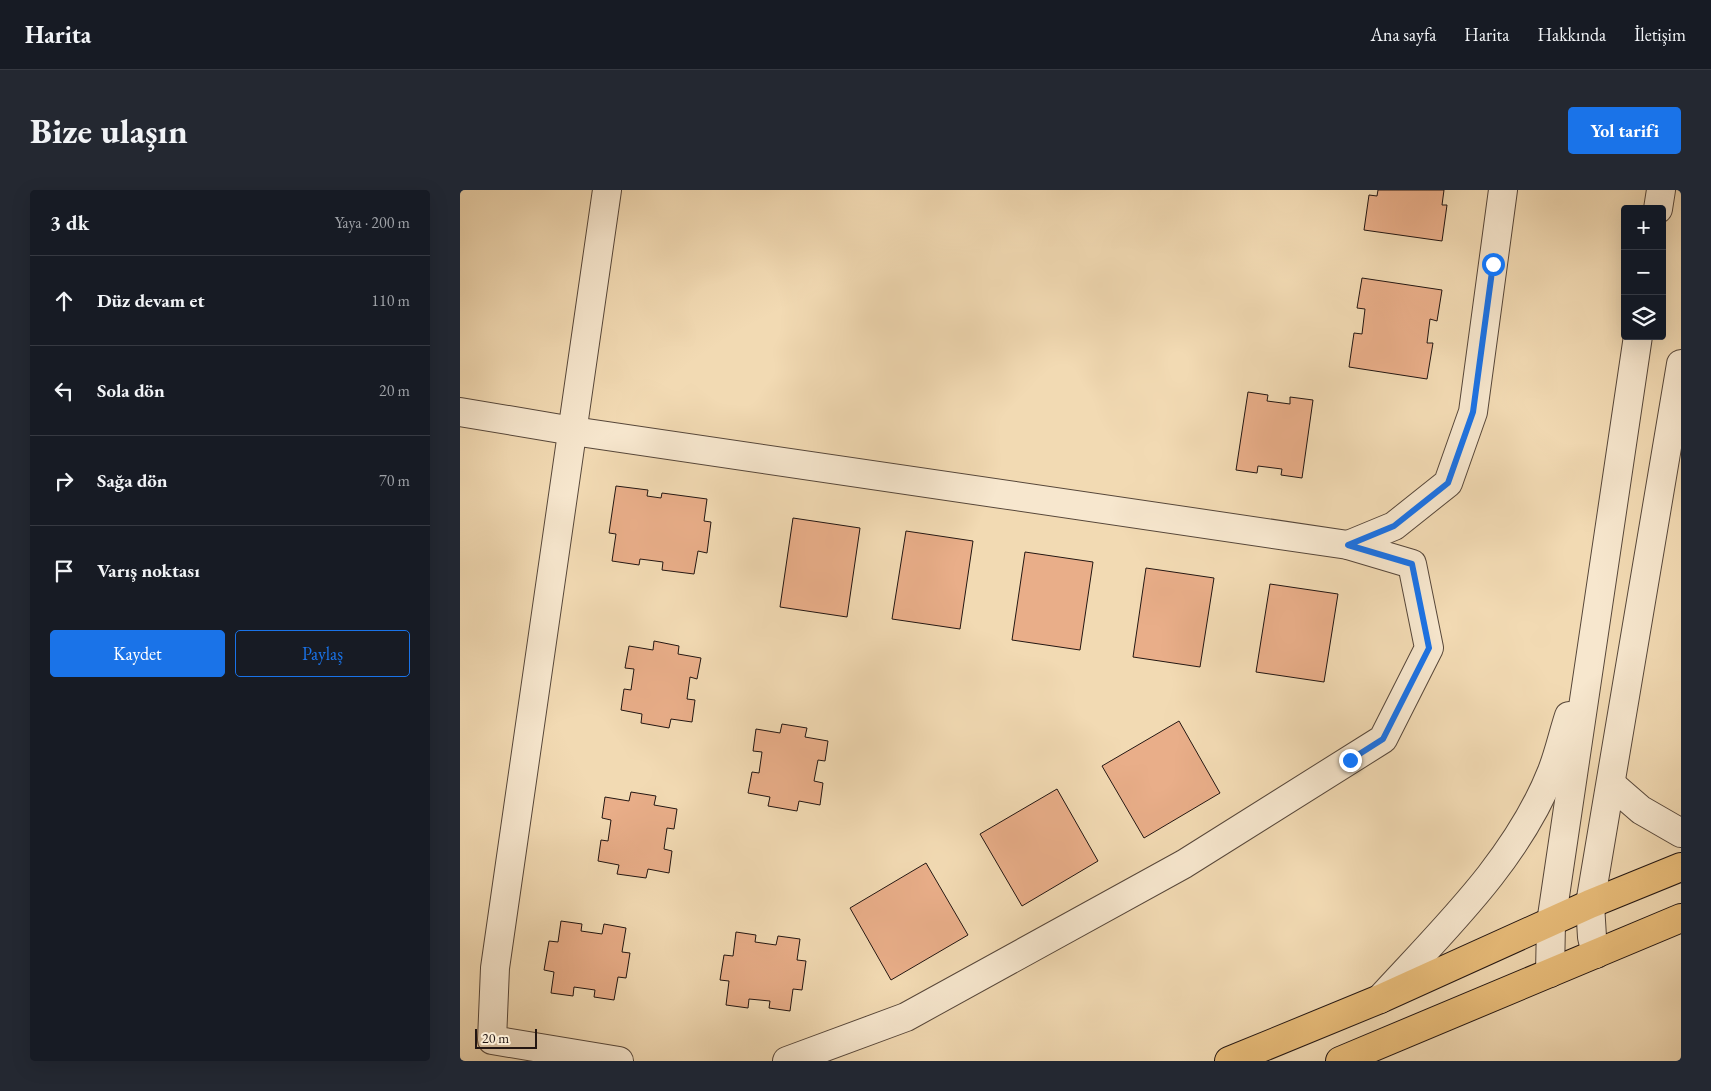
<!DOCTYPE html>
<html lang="tr">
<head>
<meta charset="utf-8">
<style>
	body { margin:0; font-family:"EB Garamond",serif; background:#242831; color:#f1f3f6 }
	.controls { position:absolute; right:15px; top:15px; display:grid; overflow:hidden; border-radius:5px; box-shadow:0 5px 20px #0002 }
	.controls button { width:45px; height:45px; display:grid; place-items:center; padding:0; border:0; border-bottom:1px solid #363941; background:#171b24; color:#f1f3f6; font:25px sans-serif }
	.scale { position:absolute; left:15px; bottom:12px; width:62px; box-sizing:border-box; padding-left:5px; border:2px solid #231612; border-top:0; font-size:14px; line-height:18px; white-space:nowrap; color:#231612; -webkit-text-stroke:4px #f7e7ce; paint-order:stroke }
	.stop { position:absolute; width:15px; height:15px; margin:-11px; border:4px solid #1a73e8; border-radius:50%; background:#fff }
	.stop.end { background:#1a73e8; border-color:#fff; box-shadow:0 1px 5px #0008 }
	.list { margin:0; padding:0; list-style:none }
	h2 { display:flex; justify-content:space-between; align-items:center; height:65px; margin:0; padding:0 20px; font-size:21px }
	h2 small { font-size:16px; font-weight:400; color:#9ea1a6 }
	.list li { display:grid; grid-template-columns:32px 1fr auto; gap:15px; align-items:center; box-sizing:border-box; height:90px; padding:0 20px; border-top:1px solid #363941 }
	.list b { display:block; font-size:19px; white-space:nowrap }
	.list em { font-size:16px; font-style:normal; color:#9ea1a6 }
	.actions { display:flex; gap:10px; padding:15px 20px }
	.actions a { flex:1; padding:11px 0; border:1px solid #1a73e8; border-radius:5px; text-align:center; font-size:18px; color:#1a73e8 }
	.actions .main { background:#1a73e8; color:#fff }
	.icon { flex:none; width:28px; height:28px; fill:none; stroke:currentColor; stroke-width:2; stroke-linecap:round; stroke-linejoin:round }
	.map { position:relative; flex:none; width:1221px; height:871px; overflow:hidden; border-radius:5px }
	header { display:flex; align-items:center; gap:30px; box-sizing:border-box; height:70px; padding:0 25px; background:#171b24; border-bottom:1px solid #363941 }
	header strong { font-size:24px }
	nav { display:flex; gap:28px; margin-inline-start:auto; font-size:18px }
	.intro { display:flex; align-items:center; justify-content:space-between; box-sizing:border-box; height:120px; padding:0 30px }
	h1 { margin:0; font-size:35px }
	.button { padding:12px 22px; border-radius:5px; background:#1a73e8; color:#fff; font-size:18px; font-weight:700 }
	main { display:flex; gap:30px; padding:0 30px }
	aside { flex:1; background:#171b24; border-radius:5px; box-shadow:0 5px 20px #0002 }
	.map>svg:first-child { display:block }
	.building { fill:#e9ae89; stroke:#231612 }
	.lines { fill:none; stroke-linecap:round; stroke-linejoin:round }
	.minor-casing { stroke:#57473a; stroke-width:30 }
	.major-casing { stroke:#231612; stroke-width:30 }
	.minor { stroke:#f7e7ce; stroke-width:28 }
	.major { stroke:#e9bd7a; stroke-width:28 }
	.route { stroke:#1a73e8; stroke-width:6 }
</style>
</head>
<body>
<header>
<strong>Harita</strong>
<nav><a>Ana sayfa</a><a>Harita</a><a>Hakkında</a><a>İletişim</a></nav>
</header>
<div class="intro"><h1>Bize ulaşın</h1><a class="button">Yol tarifi</a></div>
<main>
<aside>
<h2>3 dk<small>Yaya · 200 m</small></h2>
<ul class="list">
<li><svg class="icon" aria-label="ahead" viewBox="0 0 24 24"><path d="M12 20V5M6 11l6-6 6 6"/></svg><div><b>Düz devam et</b></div><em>110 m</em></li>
<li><svg class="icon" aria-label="left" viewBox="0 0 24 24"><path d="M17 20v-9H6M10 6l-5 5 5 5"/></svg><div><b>Sola dön</b></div><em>20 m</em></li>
<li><svg class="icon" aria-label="right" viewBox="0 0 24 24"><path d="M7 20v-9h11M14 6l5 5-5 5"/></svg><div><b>Sağa dön</b></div><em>70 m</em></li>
<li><svg class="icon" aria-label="arrive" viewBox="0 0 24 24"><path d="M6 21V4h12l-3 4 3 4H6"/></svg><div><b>Varış noktası</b></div></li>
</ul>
<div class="actions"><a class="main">Kaydet</a><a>Paylaş</a></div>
</aside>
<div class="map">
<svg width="1221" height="871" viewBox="0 0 1221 871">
	<rect width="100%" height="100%" fill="#f2dab3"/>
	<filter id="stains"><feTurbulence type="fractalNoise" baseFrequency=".004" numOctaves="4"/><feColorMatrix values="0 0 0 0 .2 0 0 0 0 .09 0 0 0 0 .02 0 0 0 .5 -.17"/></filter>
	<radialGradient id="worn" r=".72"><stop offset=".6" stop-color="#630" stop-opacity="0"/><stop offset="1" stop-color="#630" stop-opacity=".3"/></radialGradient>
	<g class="building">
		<path d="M918,0h66l-2,15h5l-5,36 -78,-11 5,-35 8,1z"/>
		<path d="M902,88l80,12 -5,31 -7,-2 -3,24h6l-6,36 -78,-12 5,-34 8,1 3,-25 -8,-1z"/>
		<path d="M788,202l20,3 -1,6 23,3v-7l23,3 -11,78 -21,-3 1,-6 -24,-3 -1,7 -21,-3z"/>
		<path d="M156,296l32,4 -1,6 14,2 1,-5 45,6 -3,22 7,1 -4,31 -9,-2 -4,23 -32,-4 1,-8 -23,-3 -1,6 -27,-4 4,-27 -7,-1z"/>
		<path d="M333,328l67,10 -13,89 -67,-10z"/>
		<path d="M446,341l67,10 -13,88 -68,-10z"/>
		<path d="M565,362l68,10 -13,88 -68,-10z"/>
		<path d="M686,378l68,10 -14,89 -67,-10z"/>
		<path d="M810,394l68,10 -14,88 -68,-10z"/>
		<path d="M194,451l25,5 -1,8 23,4 -4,21 -7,-2 -3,22 8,1 -3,22 -21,-3 -2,9 -28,-5 1,-9 -21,-4 3,-21 7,1 3,-21 -9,-1 4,-22 24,4z"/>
		<path d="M719,531l41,72 -76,45 -42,-72z"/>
		<path d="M322,534l25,4 -2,9 23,4 -3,20 -7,-1 -4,21 9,2 -3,22 -21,-4 -2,10 -29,-5 2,-9 -22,-4 4,-21 7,1 3,-21 -9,-1 3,-22 24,4z"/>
		<path d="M597,599l41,72 -76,45 -42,-72z"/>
		<path d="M171,602l25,4 -2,9 23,4 -3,20 -7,-1 -3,21 8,2 -3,22 -21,-4 -2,9 -29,-4 2,-9 -21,-4 3,-21 7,1 3,-21 -9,-2 3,-21 24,4z"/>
		<path d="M466,673l42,72 -77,45 -41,-72z"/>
		<path d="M101,731l21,3 -1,7 21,3 2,-10 22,4 -4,24 8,1 -4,25 -8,-1 -4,23 -20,-3 1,-7 -21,-3 -1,9 -22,-3 3,-21 -10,-2 5,-29 9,1z"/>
		<path d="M276,742l20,3 -1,7 21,3 2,-9 22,3 -3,21 9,1 -4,29 -9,-1 -3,22 -21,-3 1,-7 -21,-2 -1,9 -22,-3 3,-24 -9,-1 4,-25 9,1z"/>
	</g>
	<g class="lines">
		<g class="minor-casing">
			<g id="minor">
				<path d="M147,0l-112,778 -3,72 127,21"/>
				<path d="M1198,19l3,-19"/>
				<path d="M0,222l113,19 775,114 64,19 17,84 -46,91 -199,125 -278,153 -119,44"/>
				<path d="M888,355l46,-19 54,-43 25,-71 30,-222"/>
				<path d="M1151,594l30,26 40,23"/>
				<path d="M1136,764l-4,-17 -2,-33 91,-540"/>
				<path d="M1090,783l1,-50 87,-587"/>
				<path d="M920,809c64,-70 137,-139 172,-228 7,-18 11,-37 17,-55"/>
			</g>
		</g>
		<g class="major-casing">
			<g id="major">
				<path d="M769,871l151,-62 210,-95 91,-37"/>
				<path d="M880,871l341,-143"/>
			</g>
		</g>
		<use href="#minor" class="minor"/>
		<use href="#major" class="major"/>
	</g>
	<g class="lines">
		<path class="route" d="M890,570l33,-21 46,-91 -17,-84 -64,-19 46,-19 54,-43 25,-71 20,-148"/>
	</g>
	<rect width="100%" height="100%" filter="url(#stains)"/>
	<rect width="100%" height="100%" fill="url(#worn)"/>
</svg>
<div class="controls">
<button>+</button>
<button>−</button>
<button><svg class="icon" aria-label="layers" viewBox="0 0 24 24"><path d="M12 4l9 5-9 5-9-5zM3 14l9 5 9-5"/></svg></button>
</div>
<div class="scale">20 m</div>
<div class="stop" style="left:1033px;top:74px"></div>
<div class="stop end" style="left:890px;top:570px"></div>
</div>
</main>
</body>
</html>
